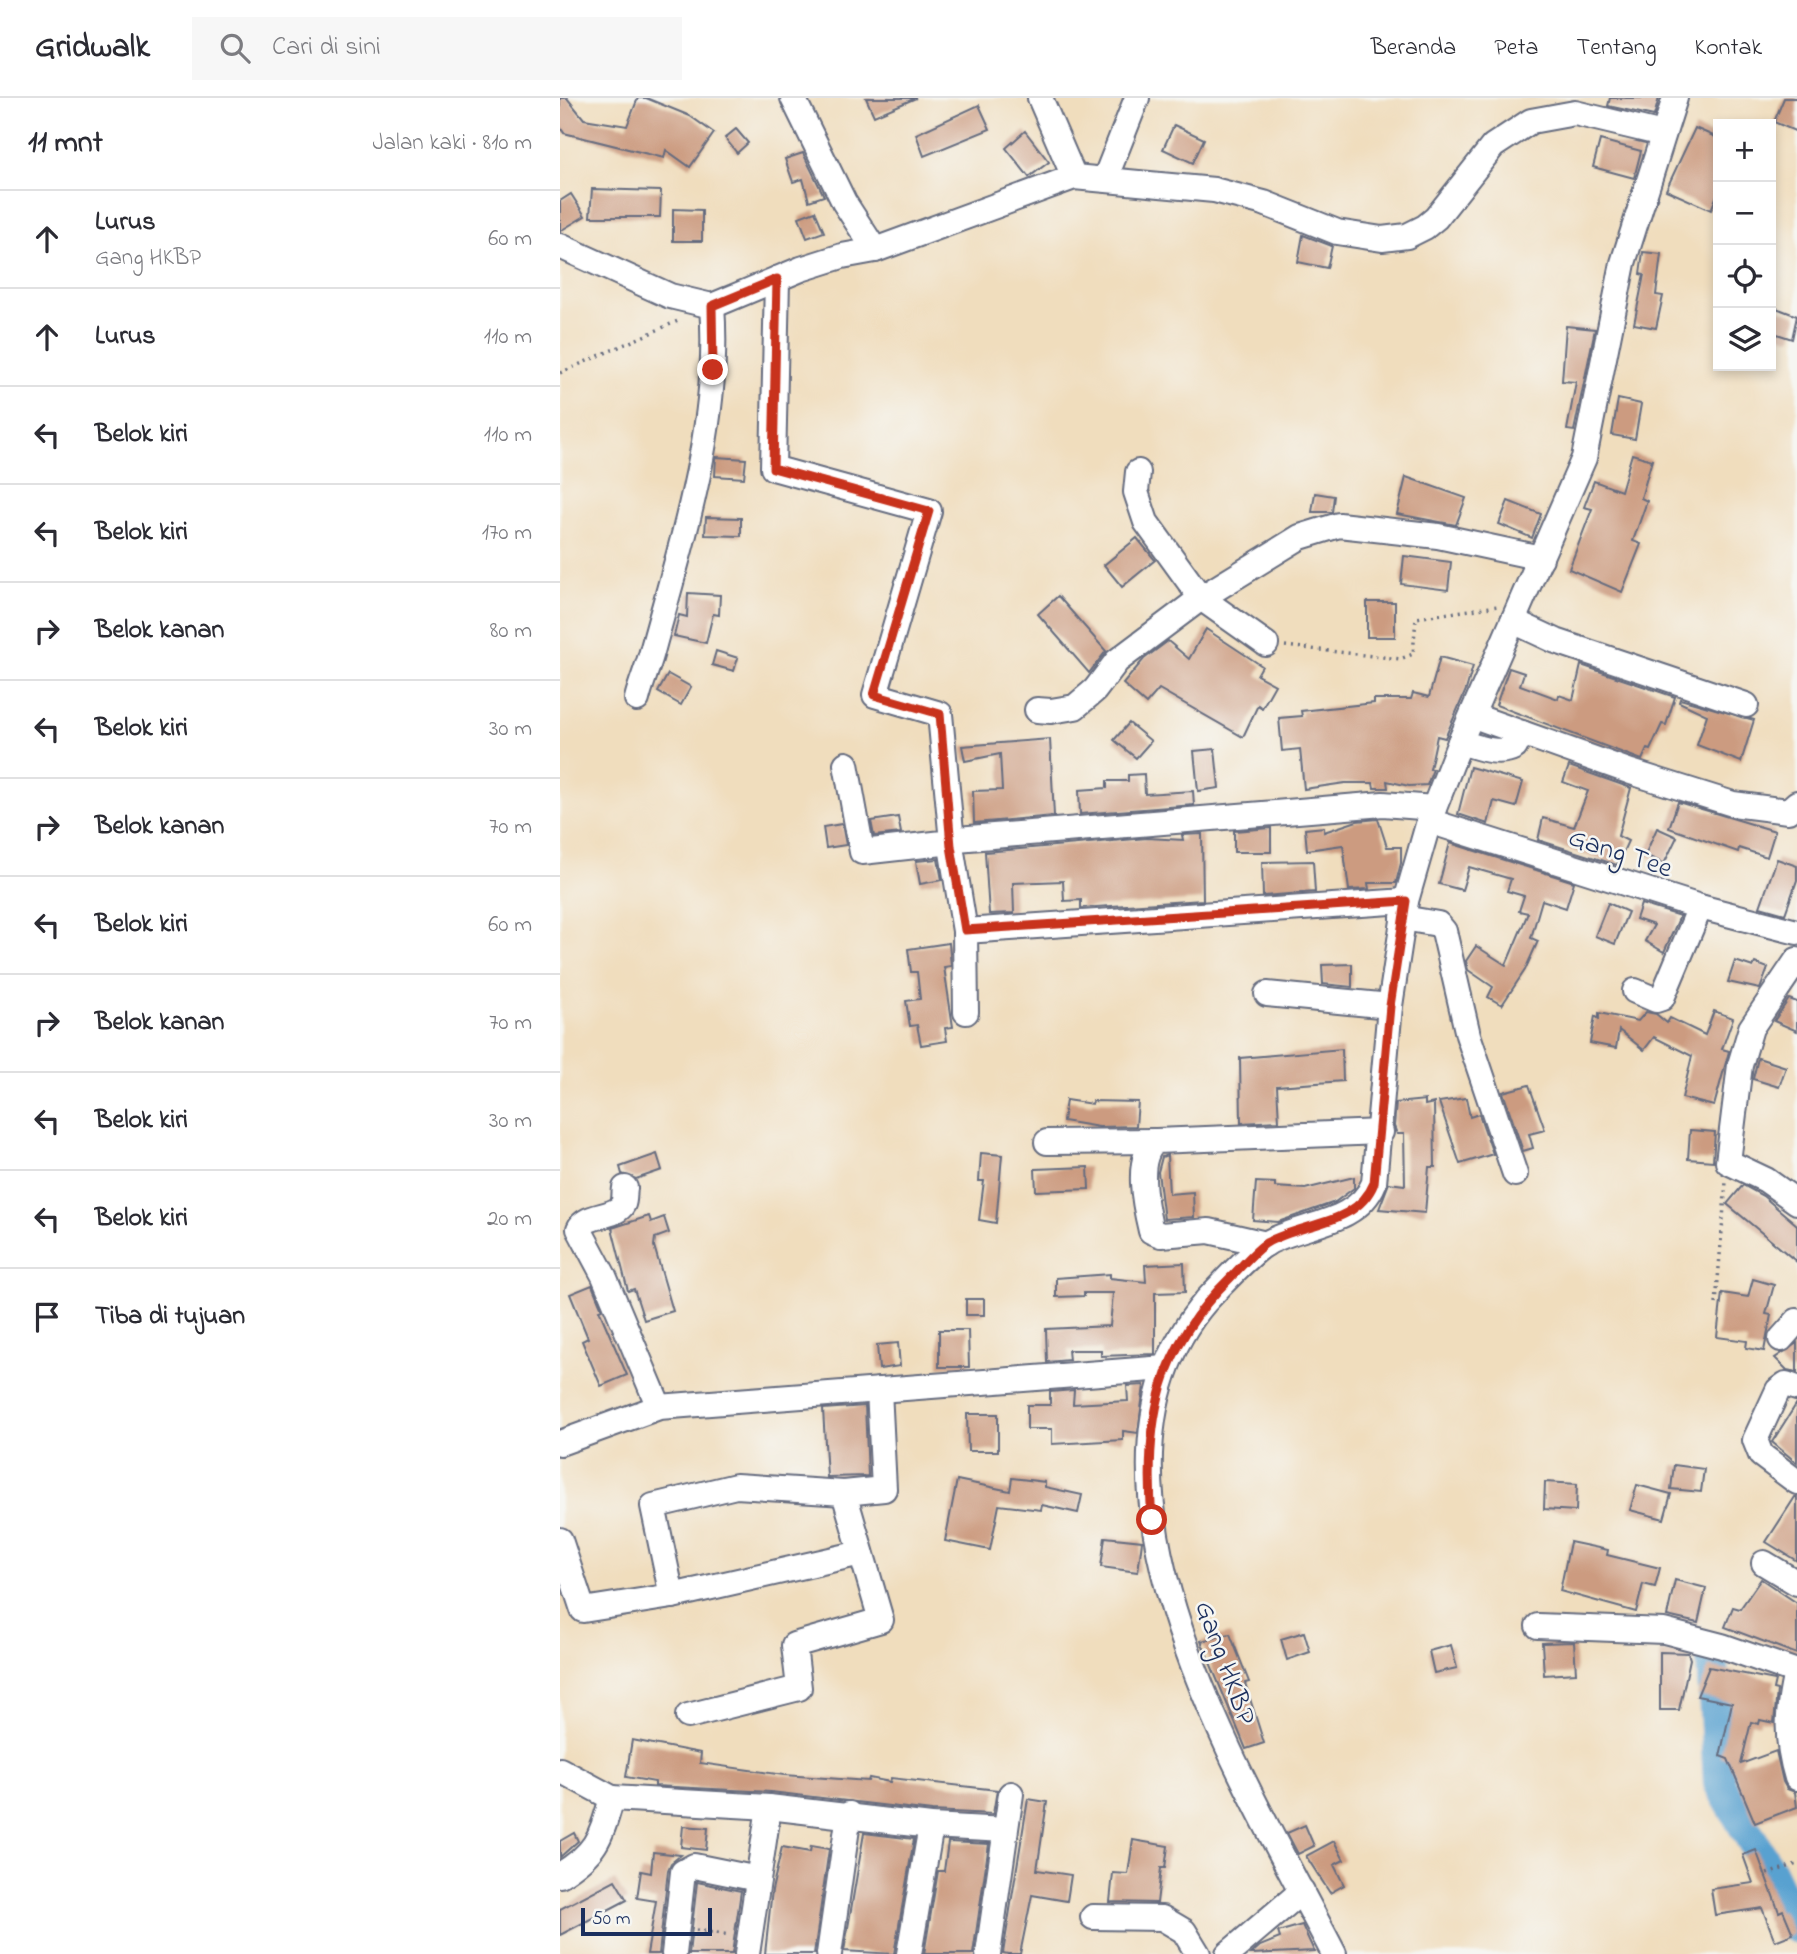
<!DOCTYPE html>
<html lang="id">
<head>
<meta charset="utf-8">
<style>
	body { margin:0; font-family:"Indie Flower",sans-serif; background:#f7f7f7; color:#2b2b33 }
	.controls { position:absolute; right:21px; top:21px; display:grid; overflow:hidden; border-radius:0px; box-shadow:0 4px 10px #0003 }
	.controls button { width:63px; height:63px; display:grid; place-items:center; padding:0; border:0; border-bottom:2px solid #e1e1e2; background:#fff; color:#2b2b33; font:35px sans-serif }
	.scale { position:absolute; left:21px; bottom:18px; width:131px; box-sizing:border-box; padding-left:7px; border:4px solid #1b2f5e; border-top:0; font-size:19px; line-height:24px; white-space:nowrap; color:#1b2f5e; -webkit-text-stroke:5px #f6f6f2; paint-order:stroke }
	.stop { position:absolute; width:21px; height:21px; margin:-16px; border:5px solid #c8321e; border-radius:50%; background:#fff }
	.stop.end { background:#c8321e; border-color:#fff; box-shadow:0 2px 7px #0008 }
	.list { margin:0; padding:0; list-style:none }
	h2 { display:flex; justify-content:space-between; align-items:center; height:91px; margin:0; padding:0 28px; font-size:30px }
	h2 small { font-size:23px; font-weight:400; color:#7c7c81 }
	.list li { display:grid; grid-template-columns:46px 1fr auto; gap:21px; align-items:center; box-sizing:border-box; height:98px; padding:0 28px; border-top:2px solid #e1e1e2 }
	.list b { display:block; font-size:26px; white-space:nowrap }
	.list p { margin:0; font-size:23px; white-space:nowrap; color:#7c7c81 }
	.list em { font-size:23px; font-style:normal; color:#7c7c81 }
	.icon { flex:none; width:38px; height:38px; fill:none; stroke:currentColor; stroke-width:2; stroke-linecap:round; stroke-linejoin:round }
	.map { position:relative; flex:none; width:1237px; height:1856px; overflow:hidden }
	header { display:flex; align-items:center; gap:42px; box-sizing:border-box; height:98px; padding:0 35px; background:#fff; border-bottom:2px solid #e1e1e2 }
	header strong { font-size:33px }
	nav { display:flex; gap:38px; margin-inline-start:auto; font-size:24px }
	.search { width:490px; height:63px; background:#f7f7f7; display:flex; align-items:center; gap:18px; box-sizing:border-box; padding:0 24px; border-radius:0px; color:#7c7c81; font-size:26px }
	main { display:flex }
	aside { flex:1; background:#fff }
	.map>svg:first-child { display:block }
	.lines { fill:none; stroke-linecap:round; stroke-linejoin:round }
	.river { stroke:#59a1d0; stroke-width:32 }
	.building { fill:#cc9b80 }
	.minor-casing { stroke:#666c7f; stroke-width:28 }
	.path { stroke:#666c7f; stroke-width:3.5; stroke-dasharray:2 5; stroke-linecap:butt }
	.minor { stroke:#fff; stroke-width:24 }
	.route { stroke:#c8321e; stroke-width:9 }
	.labels { text-anchor:middle; stroke-width:5; stroke-linejoin:round; paint-order:stroke }
	.street-label { font-size:28px; fill:#1b2f5e; stroke:#f6f6f2 }
</style>
</head>
<body>
<header>
<strong>Gridwalk</strong>
<div class="search"><svg class="icon" aria-label="search" viewBox="0 0 24 24"><circle cx="10" cy="10" r="6"/><path d="M15 15l6 6"/></svg>Cari di sini</div>
<nav><a>Beranda</a><a>Peta</a><a>Tentang</a><a>Kontak</a></nav>
</header>
<main>
<aside>
<h2>11 mnt<small>Jalan kaki · 810 m</small></h2>
<ul class="list">
<li><svg class="icon" aria-label="ahead" viewBox="0 0 24 24"><path d="M12 20V5M6 11l6-6 6 6"/></svg><div><b>Lurus</b><p>Gang HKBP</p></div><em>60 m</em></li>
<li><svg class="icon" aria-label="ahead" viewBox="0 0 24 24"><path d="M12 20V5M6 11l6-6 6 6"/></svg><div><b>Lurus</b></div><em>110 m</em></li>
<li><svg class="icon" aria-label="left" viewBox="0 0 24 24"><path d="M17 20v-9H6M10 6l-5 5 5 5"/></svg><div><b>Belok kiri</b></div><em>110 m</em></li>
<li><svg class="icon" aria-label="left" viewBox="0 0 24 24"><path d="M17 20v-9H6M10 6l-5 5 5 5"/></svg><div><b>Belok kiri</b></div><em>170 m</em></li>
<li><svg class="icon" aria-label="right" viewBox="0 0 24 24"><path d="M7 20v-9h11M14 6l5 5-5 5"/></svg><div><b>Belok kanan</b></div><em>80 m</em></li>
<li><svg class="icon" aria-label="left" viewBox="0 0 24 24"><path d="M17 20v-9H6M10 6l-5 5 5 5"/></svg><div><b>Belok kiri</b></div><em>30 m</em></li>
<li><svg class="icon" aria-label="right" viewBox="0 0 24 24"><path d="M7 20v-9h11M14 6l5 5-5 5"/></svg><div><b>Belok kanan</b></div><em>70 m</em></li>
<li><svg class="icon" aria-label="left" viewBox="0 0 24 24"><path d="M17 20v-9H6M10 6l-5 5 5 5"/></svg><div><b>Belok kiri</b></div><em>60 m</em></li>
<li><svg class="icon" aria-label="right" viewBox="0 0 24 24"><path d="M7 20v-9h11M14 6l5 5-5 5"/></svg><div><b>Belok kanan</b></div><em>70 m</em></li>
<li><svg class="icon" aria-label="left" viewBox="0 0 24 24"><path d="M17 20v-9H6M10 6l-5 5 5 5"/></svg><div><b>Belok kiri</b></div><em>30 m</em></li>
<li><svg class="icon" aria-label="left" viewBox="0 0 24 24"><path d="M17 20v-9H6M10 6l-5 5 5 5"/></svg><div><b>Belok kiri</b></div><em>20 m</em></li>
<li><svg class="icon" aria-label="arrive" viewBox="0 0 24 24"><path d="M6 21V4h12l-3 4 3 4H6"/></svg><div><b>Tiba di tujuan</b></div></li>
</ul>
</aside>
<div class="map">
<svg width="1237" height="1856" viewBox="0 0 1237 1856">
	<rect width="100%" height="100%" fill="#f6f6f2"/>
	<filter id="ink" filterUnits="userSpaceOnUse"><feTurbulence type="fractalNoise" baseFrequency=".0143" numOctaves="2"/><feDisplacementMap in="SourceGraphic" scale="14" xChannelSelector="R" yChannelSelector="G"/><feConvolveMatrix kernelMatrix="1 2 1 2 8 2 1 2 1" color-interpolation-filters="sRGB"/></filter>
	<filter id="wash" filterUnits="userSpaceOnUse"><feTurbulence type="fractalNoise" baseFrequency=".00686" numOctaves="4" result="noise"/><feDisplacementMap in="SourceGraphic" scale="28" xChannelSelector="R" yChannelSelector="G"/><feGaussianBlur stdDeviation="1.57" result="paint"/><feColorMatrix in="noise" values="0 0 0 0 0 0 0 0 0 0 0 0 0 0 0 0 0 1.4 0 .05"/><feComposite in="paint" operator="in"/></filter>
	<g filter="url(#wash)">
		<rect width="100%" height="100%" fill="#f0ddbd"/>
		<g class="lines">
			<path class="river" d="M1152,1561l7,124 51,88 27,57"/>
		</g>
		<g id="blocks">
			<g class="building">
				<path d="M0,0h7l17,21 43,7 11,-28h8l44,18 24,17 -24,34 -24,-17 -2,8 -100,-25 -4,-6z"/>
				<path d="M306,0h50l-42,18z"/>
				<path d="M1050,0h49l-5,18 -46,-10z"/>
				<path d="M1224,0h13v34l-23,-10z"/>
				<path d="M419,7l11,24 -66,27 -8,-22z"/>
				<path d="M614,27l30,14 -11,24 -30,-14z"/>
				<path d="M1135,30l23,10v55l-7,17 -45,-20z"/>
				<path d="M176,31l12,14 -11,10 -12,-15z"/>
				<path d="M465,33l24,31 -20,15 -23,-29z"/>
				<path d="M1040,42l41,11 -7,27 -41,-11z"/>
				<path d="M243,55l21,43 -15,5 -6,-22 -10,3 -8,-23z"/>
				<path d="M32,91l69,2 -1,26h-70z"/>
				<path d="M11,96l14,22 -25,15v-30z"/>
				<path d="M113,111l29,1v31h-29z"/>
				<path d="M255,113l9,21 -17,6 -8,-21z"/>
				<path d="M743,137l29,11 -5,22 -29,-6z"/>
				<path d="M1083,154l18,2 -5,41 7,1 -7,32 -22,-4 10,-49 -4,-1z"/>
				<path d="M1211,208l26,10 -5,23 -21,-7z"/>
				<path d="M1006,228l29,3 -21,102 -7,-1 9,-48 -14,-1z"/>
				<path d="M1058,301l23,5 -6,35 -23,-4z"/>
				<path d="M1072,356l20,6 -11,38 6,3 -14,40 8,3 -19,48 -53,-23 23,-60 -8,-2 10,-26 27,10z"/>
				<path d="M156,359l30,2 -2,19 -29,-2z"/>
				<path d="M846,379l60,21 -10,27 -59,-11z"/>
				<path d="M755,395l19,3 -2,16h-20z"/>
				<path d="M948,403l33,13 -9,24 -33,-14z"/>
				<path d="M146,419l35,1v18l-36,-1z"/>
				<path d="M577,440l18,22 -33,27 -18,-22z"/>
				<path d="M844,458l47,6 -3,28 -47,-6z"/>
				<path d="M128,495l32,2 -1,20 -6,-1 -7,29 -32,-7 5,-21 8,2z"/>
				<path d="M498,498l48,55 -17,22 -51,-59z"/>
				<rect x="807" y="504" width="28" height="35"/>
				<path d="M646,531l56,37 -5,9 18,10 -13,23 -4,-3 -15,32 -84,-48 -13,15 -23,-20 21,-25 24,-18 21,18z"/>
				<path d="M156,553l22,7 -4,13 -22,-6z"/>
				<path d="M880,559l33,9 -7,24 -21,48 -8,-2 -7,33h3l-6,16 -18,1 -22,-5 1,7h-14l-1,-5h-28l-41,6 -4,-40 -18,2 -3,-33 23,-2 -1,-5 73,-8v-4h37l2,-6 16,4z"/>
				<path d="M1021,567l94,32 -9,28 -4,-1 -12,26 -3,-1 -5,11 -146,-55 13,-37 15,5 -4,12 38,14 1,-4 14,5z"/>
				<path d="M108,576l23,13 -10,18 -23,-13z"/>
				<path d="M1120,601l74,21 -13,42 -44,-17 10,-30 -28,-13z"/>
				<path d="M569,625l22,18 -15,17 -22,-18z"/>
				<path d="M490,641l4,77 -80,7 -1,-32 29,-1 -2,-36 -35,7 -3,-15z"/>
				<path d="M655,651l4,39 -21,3 -4,-40z"/>
				<path d="M1009,668l62,22 -13,48 10,5 -11,24 -79,-25 5,-22 31,9 14,-36 -25,-9z"/>
				<path d="M910,669l53,15 -7,25 -22,-6 -6,23 -30,-10z"/>
				<path d="M584,676l1,20 48,-3 1,14 -114,9 -1,-24 28,-2v-7h21v-6z"/>
				<path d="M1118,704l97,29 -8,26 -28,-9 -1,4 -69,-24z"/>
				<path d="M338,719l3,16 -27,3 -3,-15z"/>
				<path d="M818,721l9,28h14v16l-5,20h-28l1,6 -20,1 -6,-45 -36,5 -2,-21 19,-2v5l33,-11z"/>
				<path d="M282,726l4,21 -20,3 -3,-21z"/>
				<path d="M711,730v24h-37v-21z"/>
				<path d="M1097,730l20,9 -13,27 -19,-9z"/>
				<path d="M642,736l1,66 -122,8v-8l-17,1 -1,-20 -50,2 1,30 -25,1 -4,-62 162,-14 36,2 -1,-5z"/>
				<path d="M890,745l124,39 -8,26 -24,-8 -11,38 7,3 -13,29 -23,35 -14,-8 5,-10 -25,-17 -2,-9 10,-15 30,19 22,-52 -9,-2 5,-15 -17,-5 4,-12 -42,-12 -7,23 -23,-6z"/>
				<path d="M378,761l4,21 -22,4 -4,-23z"/>
				<path d="M1217,761l20,7v14l-12,34 -25,-7z"/>
				<path d="M753,763l2,31 -52,4 -1,-34z"/>
				<path d="M1048,805l20,9 -13,32 -20,-8z"/>
				<path d="M1081,806l39,12 -16,36 -19,-11 9,-16 -18,-6z"/>
				<path d="M389,845l2,23 -7,1 9,60 -8,1 2,13 -26,4 -4,-20 -7,1 -4,-25 14,-2 -3,-27h-6l-3,-23z"/>
				<path d="M1175,863l18,6 2,-4 13,5 -8,21 -32,-7z"/>
				<path d="M792,866v23l-29,-3 -1,-19z"/>
				<path d="M1229,901l8,3v29l-23,-10z"/>
				<path d="M1154,913l19,7 -11,31 7,2 -15,55 -32,-8 10,-42 -38,-19 -10,13 -25,-20 -3,18 -26,-5 5,-27 4,3v-6l39,8 8,-9 10,2 11,9 3,-5 35,17z"/>
				<path d="M782,951l1,32 -66,5 2,35 -38,2 -1,-65z"/>
				<path d="M1198,960l28,9 -7,20 -26,-8z"/>
				<path d="M969,987l16,45 -16,4 4,14 -10,3 -20,-59z"/>
				<path d="M906,1000l4,19 9,-3 14,40 -33,10 -21,-62z"/>
				<path d="M506,1002l26,4 1,-3 45,1 -2,24 -37,1 -36,-6z"/>
				<path d="M865,1002v5l9,-2 1,64h-6l-4,46 -46,-4 10,-26 16,2 -1,-51h-7l-3,-8 2,-23z"/>
				<path d="M1130,1032l25,2 -2,29 -25,-2z"/>
				<path d="M421,1055l21,2 -6,68 -17,-3 5,-39h-5z"/>
				<path d="M97,1056l5,16 -26,9 -14,-5 -2,-7z"/>
				<path d="M607,1057l2,39 24,-2 1,25 -30,2 -6,-47 4,-15z"/>
				<path d="M528,1069l1,22 -53,2 -1,-22z"/>
				<path d="M794,1079v11l-19,14 -57,20 -25,-2 3,-38 19,1v4l30,2z"/>
				<path d="M1183,1087l20,11 34,29v37l-70,-58z"/>
				<path d="M89,1118l2,6 13,-5 5,16 -14,5 -1,8 19,65 -29,9 -10,-31 -6,2 -16,-63z"/>
				<path d="M624,1165l1,29 -30,1v61l-54,2v-6h-33l1,10 -22,2 -1,-33 64,-3 3,-33h-29v3l-28,1v-19l54,-4v4l36,4 -1,-17z"/>
				<path d="M1193,1181l21,6 -8,29 5,1 -7,36 -18,-3 1,-7 -30,-4 5,-44 26,4z"/>
				<path d="M32,1187l10,24 -3,1 28,65 -26,11 -19,-45 6,-3 -18,-44z"/>
				<rect x="406" y="1201" width="18" height="16"/>
				<path d="M379,1232h29l1,37h-30z"/>
				<path d="M338,1245l2,23 -21,3 -2,-24z"/>
				<path d="M1237,1245v29l-10,-2 -12,-12z"/>
				<path d="M584,1287l-6,48 -15,-2v9l-71,4v-15h-25v-24h23v-13l24,-2 -1,14 55,-3 -1,-15z"/>
				<path d="M1237,1305v60l-25,-21z"/>
				<path d="M305,1308l3,70 -41,1 -4,-68z"/>
				<path d="M407,1316h31v37h-30z"/>
				<path d="M1114,1367l30,4 -3,23 -30,-3z"/>
				<path d="M452,1380l33,4v5l37,8 -4,18 -36,-8 -1,5 -42,-5 -9,45 -45,-9 12,-61 53,11z"/>
				<path d="M985,1384l32,2 -1,27 -32,-2z"/>
				<path d="M1077,1387l34,9 -7,25 -34,-9z"/>
				<path d="M1235,1399h2v64l-31,-19z"/>
				<path d="M545,1439l37,4 -4,31 -37,-5z"/>
				<path d="M1010,1444l38,8 -1,5 53,13 -5,19 -12,-3 -7,28 -76,-21z"/>
				<path d="M1201,1481l36,24v51l-72,-27 8,-20 7,2z"/>
				<path d="M1115,1482l31,8 -8,35 -31,-7z"/>
				<path d="M744,1534l6,20 -23,8 -6,-21z"/>
				<path d="M670,1536l19,48 -4,1 19,60 -18,6 -45,-108z"/>
				<path d="M1014,1544l2,31 -32,2 -2,-32z"/>
				<path d="M891,1547l6,23 -23,5 -5,-22z"/>
				<path d="M1100,1554l28,1 2,6 -11,51h-19z"/>
				<path d="M1149,1569l66,13 -2,9 4,1 -3,33 -14,-3 -1,4 -8,-2 -10,42 35,-13 7,31 4,7 8,3 2,15 -42,16 -27,-64 -8,-3 12,-53 -35,-7z"/>
				<path d="M72,1642l69,13 -1,10 84,12 84,6 1,-3 21,4 1,-4 106,12 -4,24 -61,-3 -161,-19 -116,-6v-4l-29,-5z"/>
				<path d="M468,1701l19,3 -10,68 34,5 -4,26 -35,-6 -12,59h-12l-5,-1z"/>
				<path d="M745,1727l9,21 -16,8 -11,-21z"/>
				<path d="M123,1728l25,2 -2,22 -25,-3z"/>
				<path d="M14,1735l4,8 -18,16v-16z"/>
				<path d="M304,1735l50,6 -20,115 -50,-3z"/>
				<path d="M573,1742l35,6 -3,22h-4l-4,35 -47,-1 3,-29 15,1z"/>
				<path d="M774,1743l10,19 -10,5 10,20 -14,8 -24,-37z"/>
				<path d="M388,1744l41,2 -16,110h-49l14,-83h6z"/>
				<path d="M251,1748l18,3 -15,105h-49l7,-64 10,-43 28,5z"/>
				<path d="M1196,1752l23,62 4,-2 10,24 -18,7 -13,-33 -47,7 -4,-26 42,-6 -10,-28z"/>
				<path d="M93,1754l28,3 -10,8 -3,7 -9,84h-12l9,-53 -19,-3 4,-27 10,2z"/>
				<path d="M55,1782l12,20 -67,35v-26z"/>
				<path d="M137,1784l44,9 -9,63h-43z"/>
				<path d="M742,1827l12,26 -63,3 9,-8 20,-8 -2,-6z"/>
			</g>
		</g>
	</g>
	<g filter="url(#ink)">
		<use href="#blocks" fill-opacity="0" stroke="#666c7f" stroke-width="2"/>
		<g class="lines">
			<g class="minor-casing">
				<g id="minor">
					<path d="M233,0l51,104 31,48"/>
					<path d="M480,0l34,79"/>
					<path d="M545,81l32,-81"/>
					<path d="M0,148l110,50 42,10 89,-37 41,-13 33,-6 199,-73 140,13 50,13 73,29 45,7 25,-3 18,-9 11,-9 57,-72 38,-25 44,-8 88,21"/>
					<path d="M217,181l-4,189 156,43 -54,184 65,19 12,128 -90,10 -16,-88"/>
					<path d="M578,374l-2,20 10,30 55,76 65,46"/>
					<path d="M953,523l43,20 190,64"/>
					<path d="M77,601c4,-17 12,-34 16,-51 30,-110 68,-228 59,-342"/>
					<path d="M477,612l14,1 24,-4 20,-17 22,-29 84,-63 99,-61 39,-12 99,11 103,22"/>
					<path d="M914,618l157,56 102,32 55,7 9,-8"/>
					<path d="M900,644c18,5 38,14 55,5l7,-14"/>
					<path d="M869,723l271,86 97,25"/>
					<path d="M843,820l35,6 6,7 24,104 47,139"/>
					<path d="M405,833l-14,-85 6,-7 426,-35 51,4"/>
					<path d="M1237,862l-46,68 -11,37 -12,97 38,18 31,22"/>
					<path d="M1075,893l21,9 6,-2 38,-91"/>
					<path d="M707,896l123,12"/>
					<path d="M406,914l-1,-81 441,-30"/>
					<path d="M487,1044l109,-1"/>
					<path d="M65,1090c-1,4 0,12 -2,16 -8,15 -37,9 -44,25l25,47 55,131"/>
					<path d="M706,1146l-57,-13 -48,4 -10,-4c-6,-25 -17,-73 5,-90l225,-9"/>
					<path d="M1221,1241l16,-18"/>
					<path d="M1237,1290l-11,-4 -8,6 -23,50 6,15 36,27"/>
					<path d="M0,1345l99,-36 506,-39"/>
					<path d="M0,1442l23,70 89,-14 -19,-90 83,-20 108,7"/>
					<path d="M1204,1465l33,20"/>
					<path d="M112,1498l189,-43"/>
					<path d="M978,1528l126,5 58,15 75,26"/>
					<path d="M1236,1574c-9,41 -11,65 1,106"/>
					<path d="M128,1618l111,-28 -5,-43 87,-25 -37,-127 40,-4 -5,-99"/>
					<path d="M0,1672l52,28 157,9 162,19 74,4"/>
					<path d="M0,1777c37,-23 40,-36 52,-77"/>
					<path d="M533,1819l69,1 22,13 14,23"/>
					<path d="M114,1856l9,-82 11,-6 64,13"/>
					<path d="M187,1856l22,-147"/>
					<path d="M269,1856l20,-140"/>
					<path d="M349,1856l22,-128"/>
					<path d="M428,1856l23,-160"/>
					<path d="M668,1856l74,-63"/>
					<path d="M774,1856c-86,-168 -280,-476 -128,-653 12,-13 47,-50 61,-58 36,-20 90,-18 107,-60l16,-177 16,-105 23,-80 31,-79 124,-284 39,-195 52,-165"/>
				</g>
			</g>
			<g class="path">
				<path d="M0,275l120,-53"/>
				<path d="M725,548l115,13 13,-5 3,-36 82,-12"/>
				<path d="M1156,1206l10,-122"/>
				<path d="M1207,1776l30,-10"/>
				<path d="M136,1832l34,5"/>
			</g>
			<use href="#minor" class="minor"/>
		</g>
	</g>
	<g class="lines" filter="url(#ink)">
		<path class="route" d="M153,272l-1,-64 65,-27 -4,189 156,43 -55,184 66,19 11,132 14,84 441,-29 -16,105 -16,177c-17,43 -72,39 -108,60 -12,8 -24,23 -35,34 -73,71 -87,144 -79,243"/>
	</g>
	<g class="labels">
		<g class="street-label">
			<text transform="translate(1061 753) rotate(18)" y="10">Gang Tee</text>
			<text transform="translate(667 1564) rotate(70)" y="10">Gang HKBP</text>
		</g>
	</g>
</svg>
<div class="controls">
<button>+</button>
<button>−</button>
<button><svg class="icon" aria-label="locate" viewBox="0 0 24 24"><circle cx="12" cy="12" r="6"/><path d="M12 2v4M12 18v4M2 12h4M18 12h4"/></svg></button>
<button><svg class="icon" aria-label="layers" viewBox="0 0 24 24"><path d="M12 4l9 5-9 5-9-5zM3 14l9 5 9-5"/></svg></button>
</div>
<div class="scale">50 m</div>
<div class="stop" style="left:592px;top:1422px"></div>
<div class="stop end" style="left:153px;top:272px"></div>
</div>
</main>
</body>
</html>
